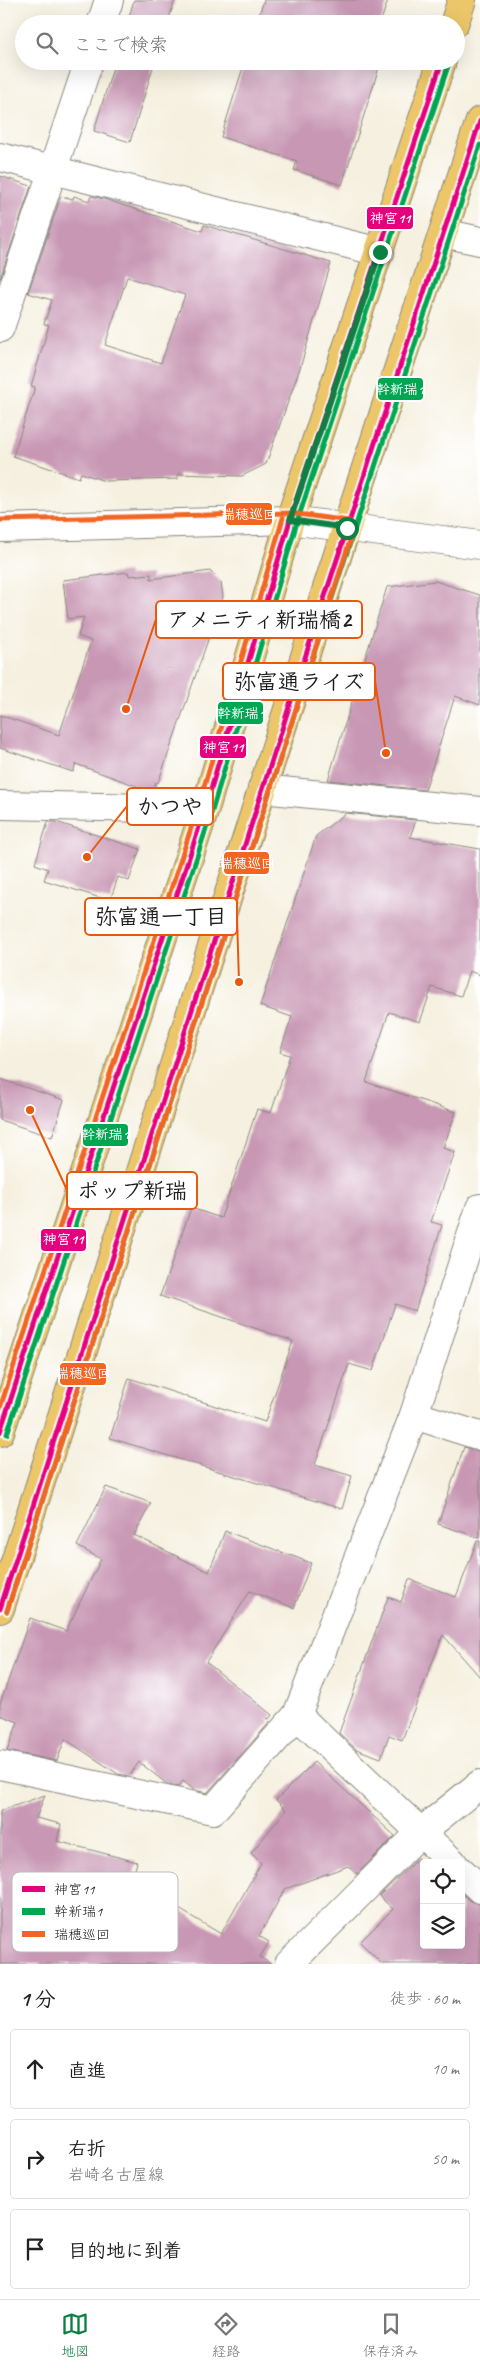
<!DOCTYPE html>
<html lang="ja">
<head>
<meta charset="utf-8">
<style>
	body { margin:0; font-family:Caveat,"Klee One",sans-serif; background:#f2f2f2; color:#222 }
	.controls { position:absolute; right:15px; bottom:15px; display:grid; overflow:hidden; border-radius:5px; box-shadow:0 5px 20px #0002 }
	.controls button { width:45px; height:45px; display:grid; place-items:center; padding:0; border:0; border-bottom:1px solid #e0e0e0; background:#fff; color:#222; font:25px sans-serif }
	.stop { position:absolute; width:15px; height:15px; margin:-11px; border:4px solid #0b8043; border-radius:50%; background:#fff }
	.stop.end { background:#0b8043; border-color:#fff; box-shadow:0 1px 5px #0008 }
	.list { margin:0; padding:0; list-style:none }
	h2 { display:flex; justify-content:space-between; align-items:center; height:65px; margin:0; padding:0 20px; font-size:21px }
	h2 small { font-size:16px; font-weight:400; color:#767676 }
	.list li { display:grid; grid-template-columns:32px 1fr auto; gap:15px; align-items:center; box-sizing:border-box; height:80px; margin:0 10px 10px; padding:0 10px; border:1px solid #e0e0e0; border-radius:5px }
	.list b { display:block; font-size:19px; white-space:nowrap }
	.list p { margin:0; font-size:16px; white-space:nowrap; color:#767676 }
	.list em { font-size:16px; font-style:normal; color:#767676 }
	.icon { flex:none; width:28px; height:28px; fill:none; stroke:currentColor; stroke-width:2; stroke-linecap:round; stroke-linejoin:round }
	.map { position:relative; flex:none; width:480px; height:1964px; overflow:hidden }
	.search { position:absolute; background:#fff; box-shadow:0 5px 20px #0002; left:15px; right:15px; top:15px; height:55px; display:flex; align-items:center; gap:12px; box-sizing:border-box; padding:0 18px; border-radius:28px; color:#767676; font-size:19px }
	.sheet { height:335px; background:#fff }
	nav { display:flex; justify-content:space-around; align-items:center; box-sizing:border-box; height:70px; border-top:1px solid #e0e0e0; background:#fff; font-size:14px; color:#767676 }
	nav a { display:grid; justify-items:center; gap:2px }
	nav .on { color:#0b8043 }
	.map>svg:first-child { display:block }
	.building { fill:#c897b4; fill-rule:evenodd }
	.lines { fill:none; stroke-linecap:round; stroke-linejoin:round }
	.minor-casing { stroke:#88867e; stroke-width:30 }
	.major-casing { stroke:#88867e; stroke-width:30 }
	.minor { stroke:#fff; stroke-width:28 }
	.major { stroke:#ecc669; stroke-width:28 }
	.bus-1-casing { stroke:#fff; stroke-width:9 }
	.bus-2-casing { stroke:#fff; stroke-width:9 }
	.bus-3-casing { stroke:#fff; stroke-width:9 }
	.bus-1 { stroke:#e5007d; stroke-width:5 }
	.bus-2 { stroke:#00a651; stroke-width:5 }
	.bus-3 { stroke:#f26522; stroke-width:5 }
	.route { stroke:#0b8043; stroke-width:6 }
	.key { fill:#fff; stroke:#bbb; stroke-width:1 }
	.key-label { font-size:14px; fill:#1c1c1c }
	.leader { fill:none; stroke:#e8590c; stroke-width:2 }
	.callout-dot { fill:#e8590c; stroke:#fff; stroke-width:2 }
	.callout { fill:#fff; stroke:#e8590c; stroke-width:2 }
	.callout-label { font-size:22px; text-anchor:middle; font-weight:bold; fill:#1c1c1c }
	.line-badge { stroke:#fff; stroke-width:2 }
	.badge-label { font-size:14px; text-anchor:middle; font-weight:bold; fill:#fff }
</style>
</head>
<body>
<div class="map">
<svg width="480" height="1964" viewBox="0 0 480 1964">
	<rect width="100%" height="100%" fill="#fff"/>
	<filter id="ink" filterUnits="userSpaceOnUse"><feTurbulence type="fractalNoise" baseFrequency=".02" numOctaves="2"/><feDisplacementMap in="SourceGraphic" scale="10" xChannelSelector="R" yChannelSelector="G"/><feConvolveMatrix kernelMatrix="1 2 1 2 8 2 1 2 1" color-interpolation-filters="sRGB"/></filter>
	<filter id="wash" filterUnits="userSpaceOnUse"><feTurbulence type="fractalNoise" baseFrequency=".0096" numOctaves="4" result="noise"/><feDisplacementMap in="SourceGraphic" scale="20" xChannelSelector="R" yChannelSelector="G"/><feGaussianBlur stdDeviation="1.12" result="paint"/><feColorMatrix in="noise" values="0 0 0 0 0 0 0 0 0 0 0 0 0 0 0 0 0 1.4 0 .05"/><feComposite in="paint" operator="in"/></filter>
	<g filter="url(#wash)">
		<rect width="100%" height="100%" fill="#f5f0df"/>
		<g id="blocks">
			<g class="building">
				<path d="M134,0h41l-8,24h-40z"/>
				<path d="M264,0h124l-8,24h-124z"/>
				<path d="M115,61h40l-25,81 -36,-11z"/>
				<path d="M245,61h136l-39,124 -48,-15 3,-9 -76,-24z"/>
				<path d="M0,176l31,10 -31,93z"/>
				<path d="M61,196l12,3 1,-3 15,5 2,-5 13,3 98,32 2,-6 127,38 -30,102 -35,99 -24,12 -64,-2v5l-73,2 -24,-8 -2,5 -66,-22 22,-69 -4,-1 18,-61 -5,-1 8,-24 -24,-7zM127,277l58,18 -24,68 -56,-18z"/>
				<path d="M210,571l11,11 2,15 -65,186 -2,-1 -3,10 -77,-28 -3,8 -73,-24v-33l59,20 32,-94 -13,-5 6,-19 -16,2 -5,-39 65,-8 1,4 22,-2v5z"/>
				<path d="M435,581l45,14v110l-25,-9 -30,94 -97,-10 59,-193z"/>
				<path d="M346,813l70,7 -6,17 70,12v126l-11,-4 -8,25 -29,-9 -12,35 -31,-10 -23,70 90,30 -13,36 12,4 -24,70 11,3 -27,86 -20,-7 -22,67 -24,-7 -34,101 37,11 -10,33 -232,-71 19,-60 136,44 28,-81 -133,-45 31,-88 30,10 36,-109 14,4 19,-58 -10,-3 12,-35 -32,-11 56,-170z"/>
				<path d="M48,822h8l84,27 -11,32 -11,-4 -8,24 -66,-21 4,-11 -13,-5z"/>
				<path d="M0,1079l64,21 -12,37 -52,-17z"/>
				<path d="M464,1447l16,4v87l-42,-14z"/>
				<path d="M106,1487l45,16 -17,32 75,37 16,-41 86,32 -17,45 -44,-17 -44,71 66,53 -3,4 -3,-1 4,4 -63,71 -13,-3 -11,-9 -5,6 -11,-3 -28,-22 -10,14 -11,-2 -53,-35 -8,22 -50,-10 11,-29 -18,-7v-11l30,-86 36,13 35,-72 -24,-13z"/>
				<path d="M477,1541h3v136l-37,-42 -41,105 -13,-5 -8,23 -25,-9 -17,-16 49,-136 13,5 8,-23 47,18z"/>
				<path d="M314,1762l81,74 -38,38 -9,-8 -63,23 -26,47 10,6 -9,15 11,7h-271v-153l45,-16 -9,23 25,6 -4,17 80,21 -5,19 89,53 40,-71 -10,-10 35,-43 -10,-10z"/>
				<path d="M418,1858l6,5v82h37v-52l9,8 10,3v60h-98l-22,-22 33,-33 -14,-13z"/>
			</g>
		</g>
	</g>
	<g filter="url(#ink)">
		<use href="#blocks" fill-opacity="0" stroke="#88867e" stroke-width="1"/>
		<g class="lines">
			<g class="minor-casing">
				<g id="minor">
					<path d="M101,24l8,-24"/>
					<path d="M0,157l380,95"/>
					<path d="M443,233l37,8"/>
					<path d="M0,328l89,-267"/>
					<path d="M0,528l290,-8 190,25"/>
					<path d="M262,789l218,22"/>
					<path d="M0,805l205,4"/>
					<path d="M414,1415l66,21"/>
					<path d="M297,1715l117,-300 66,-207"/>
					<path d="M0,1765l213,45 84,-95 156,148"/>
					<path d="M461,1871l19,18"/>
					<path d="M289,1964l132,-132 59,-48"/>
				</g>
			</g>
			<g class="major-casing">
				<g id="major">
					<path d="M454,24l8,-24"/>
					<path d="M0,1432l205,-623 85,-289 152,-459"/>
					<path d="M0,1609c160,-496 315,-993 480,-1488"/>
				</g>
			</g>
			<use href="#minor" class="minor"/>
			<use href="#major" class="major"/>
			<g class="bus-1-casing">
				<g id="bus-1">
					<path d="M0,1432l205,-623 85,-289 152,-459"/>
					<path d="M0,1609l298,-930 182,-558"/>
				</g>
			</g>
			<g class="bus-2-casing">
				<g id="bus-2">
					<path d="M7,1434l205,-623 85,-289 152,-459"/>
					<path d="M7,1611l298,-930 175,-536"/>
				</g>
			</g>
			<g class="bus-3-casing">
				<g id="bus-3">
					<path d="M0,520l290,-7 59,8 5,7 -347,1083"/>
					<path d="M0,1408l198,-601 85,-289"/>
				</g>
			</g>
			<use href="#bus-1" class="bus-1"/>
			<use href="#bus-2" class="bus-2"/>
			<use href="#bus-3" class="bus-3"/>
		</g>
	</g>
	<g class="lines" filter="url(#ink)">
		<path class="route" d="M347,528l-57,-8 90,-268"/>
	</g>
	<rect x="12" y="1872" width="166" height="80" rx="8" class="key"/>
	<rect x="22" y="1886" width="23" height="6" fill="#e5007d"/>
	<rect x="22" y="1908" width="23" height="7" fill="#00a651"/>
	<rect x="22" y="1931" width="23" height="6" fill="#f26522"/>
	<g class="key-label">
		<text x="54" y="1894">神宮11</text>
		<text x="54" y="1916">幹新瑞1</text>
		<text x="54" y="1939">瑞穂巡回</text>
	</g>
	<path class="leader" d="M126 709L156 619M386 753L375 681M87 857L127 806M239 982L237 917M30 1110L67 1190"/>
	<g class="callout-dot">
		<circle cx="126" cy="709" r="5"/>
		<circle cx="386" cy="753" r="5"/>
		<circle cx="87" cy="857" r="5"/>
		<circle cx="239" cy="982" r="5"/>
		<circle cx="30" cy="1110" r="5"/>
	</g>
	<g class="callout">
		<rect x="156" y="601" width="206" height="37" rx="5"/>
		<rect x="223" y="663" width="152" height="37" rx="5"/>
		<rect x="127" y="788" width="86" height="37" rx="5"/>
		<rect x="85" y="898" width="152" height="37" rx="5"/>
		<rect x="67" y="1172" width="130" height="37" rx="5"/>
	</g>
	<g class="callout-label">
		<text x="259" y="627">アメニティ新瑞橋2</text>
		<text x="299" y="689">弥富通ライズ</text>
		<text x="170" y="814">かつや</text>
		<text x="161" y="924">弥富通一丁目</text>
		<text x="132" y="1198">ポップ新瑞</text>
	</g>
	<g class="line-badge">
		<rect x="366" y="206" width="48" height="24" rx="5" fill="#e5007d"/>
		<rect x="377" y="377" width="47" height="24" rx="5" fill="#00a651"/>
		<rect x="225" y="502" width="48" height="24" rx="5" fill="#f26522"/>
		<rect x="217" y="701" width="47" height="24" rx="5" fill="#00a651"/>
		<rect x="199" y="735" width="48" height="24" rx="5" fill="#e5007d"/>
		<rect x="223" y="851" width="47" height="24" rx="5" fill="#f26522"/>
		<rect x="82" y="1123" width="47" height="24" rx="5" fill="#00a651"/>
		<rect x="40" y="1228" width="47" height="24" rx="5" fill="#e5007d"/>
		<rect x="59" y="1362" width="48" height="24" rx="5" fill="#f26522"/>
	</g>
	<g class="badge-label">
		<text x="390" y="223">神宮11</text>
		<text x="400" y="394">幹新瑞1</text>
		<text x="249" y="519">瑞穂巡回</text>
		<text x="241" y="718">幹新瑞1</text>
		<text x="223" y="752">神宮11</text>
		<text x="247" y="868">瑞穂巡回</text>
		<text x="105" y="1139">幹新瑞1</text>
		<text x="63" y="1244">神宮11</text>
		<text x="83" y="1378">瑞穂巡回</text>
	</g>
</svg>
<div class="controls">
<button><svg class="icon" aria-label="locate" viewBox="0 0 24 24"><circle cx="12" cy="12" r="6"/><path d="M12 2v4M12 18v4M2 12h4M18 12h4"/></svg></button>
<button><svg class="icon" aria-label="layers" viewBox="0 0 24 24"><path d="M12 4l9 5-9 5-9-5zM3 14l9 5 9-5"/></svg></button>
</div>
<div class="stop" style="left:347px;top:528px"></div>
<div class="stop end" style="left:380px;top:252px"></div>
<div class="search"><svg class="icon" aria-label="search" viewBox="0 0 24 24"><circle cx="10" cy="10" r="6"/><path d="M15 15l6 6"/></svg>ここで検索</div>
</div>
<section class="sheet">
<h2>1 分<small>徒歩 · 60 m</small></h2>
<ul class="list">
<li><svg class="icon" aria-label="ahead" viewBox="0 0 24 24"><path d="M12 20V5M6 11l6-6 6 6"/></svg><div><b>直進</b></div><em>10 m</em></li>
<li><svg class="icon" aria-label="right" viewBox="0 0 24 24"><path d="M7 20v-9h11M14 6l5 5-5 5"/></svg><div><b>右折</b><p>岩崎名古屋線</p></div><em>50 m</em></li>
<li><svg class="icon" aria-label="arrive" viewBox="0 0 24 24"><path d="M6 21V4h12l-3 4 3 4H6"/></svg><div><b>目的地に到着</b></div></li>
</ul>
</section>
<nav>
<a class="on"><svg class="icon" aria-label="map" viewBox="0 0 24 24"><path d="M3 6l6-2 6 2 6-2v14l-6 2-6-2-6 2zM9 4v14M15 6v14"/></svg>地図</a>
<a><svg class="icon" aria-label="directions" viewBox="0 0 24 24"><path d="M12 3l9 9-9 9-9-9zM9 14v-3h6M13 9l2 2-2 2"/></svg>経路</a>
<a><svg class="icon" aria-label="saved" viewBox="0 0 24 24"><path d="M7 4h10v16l-5-4-5 4z"/></svg>保存済み</a>
</nav>
</body>
</html>
